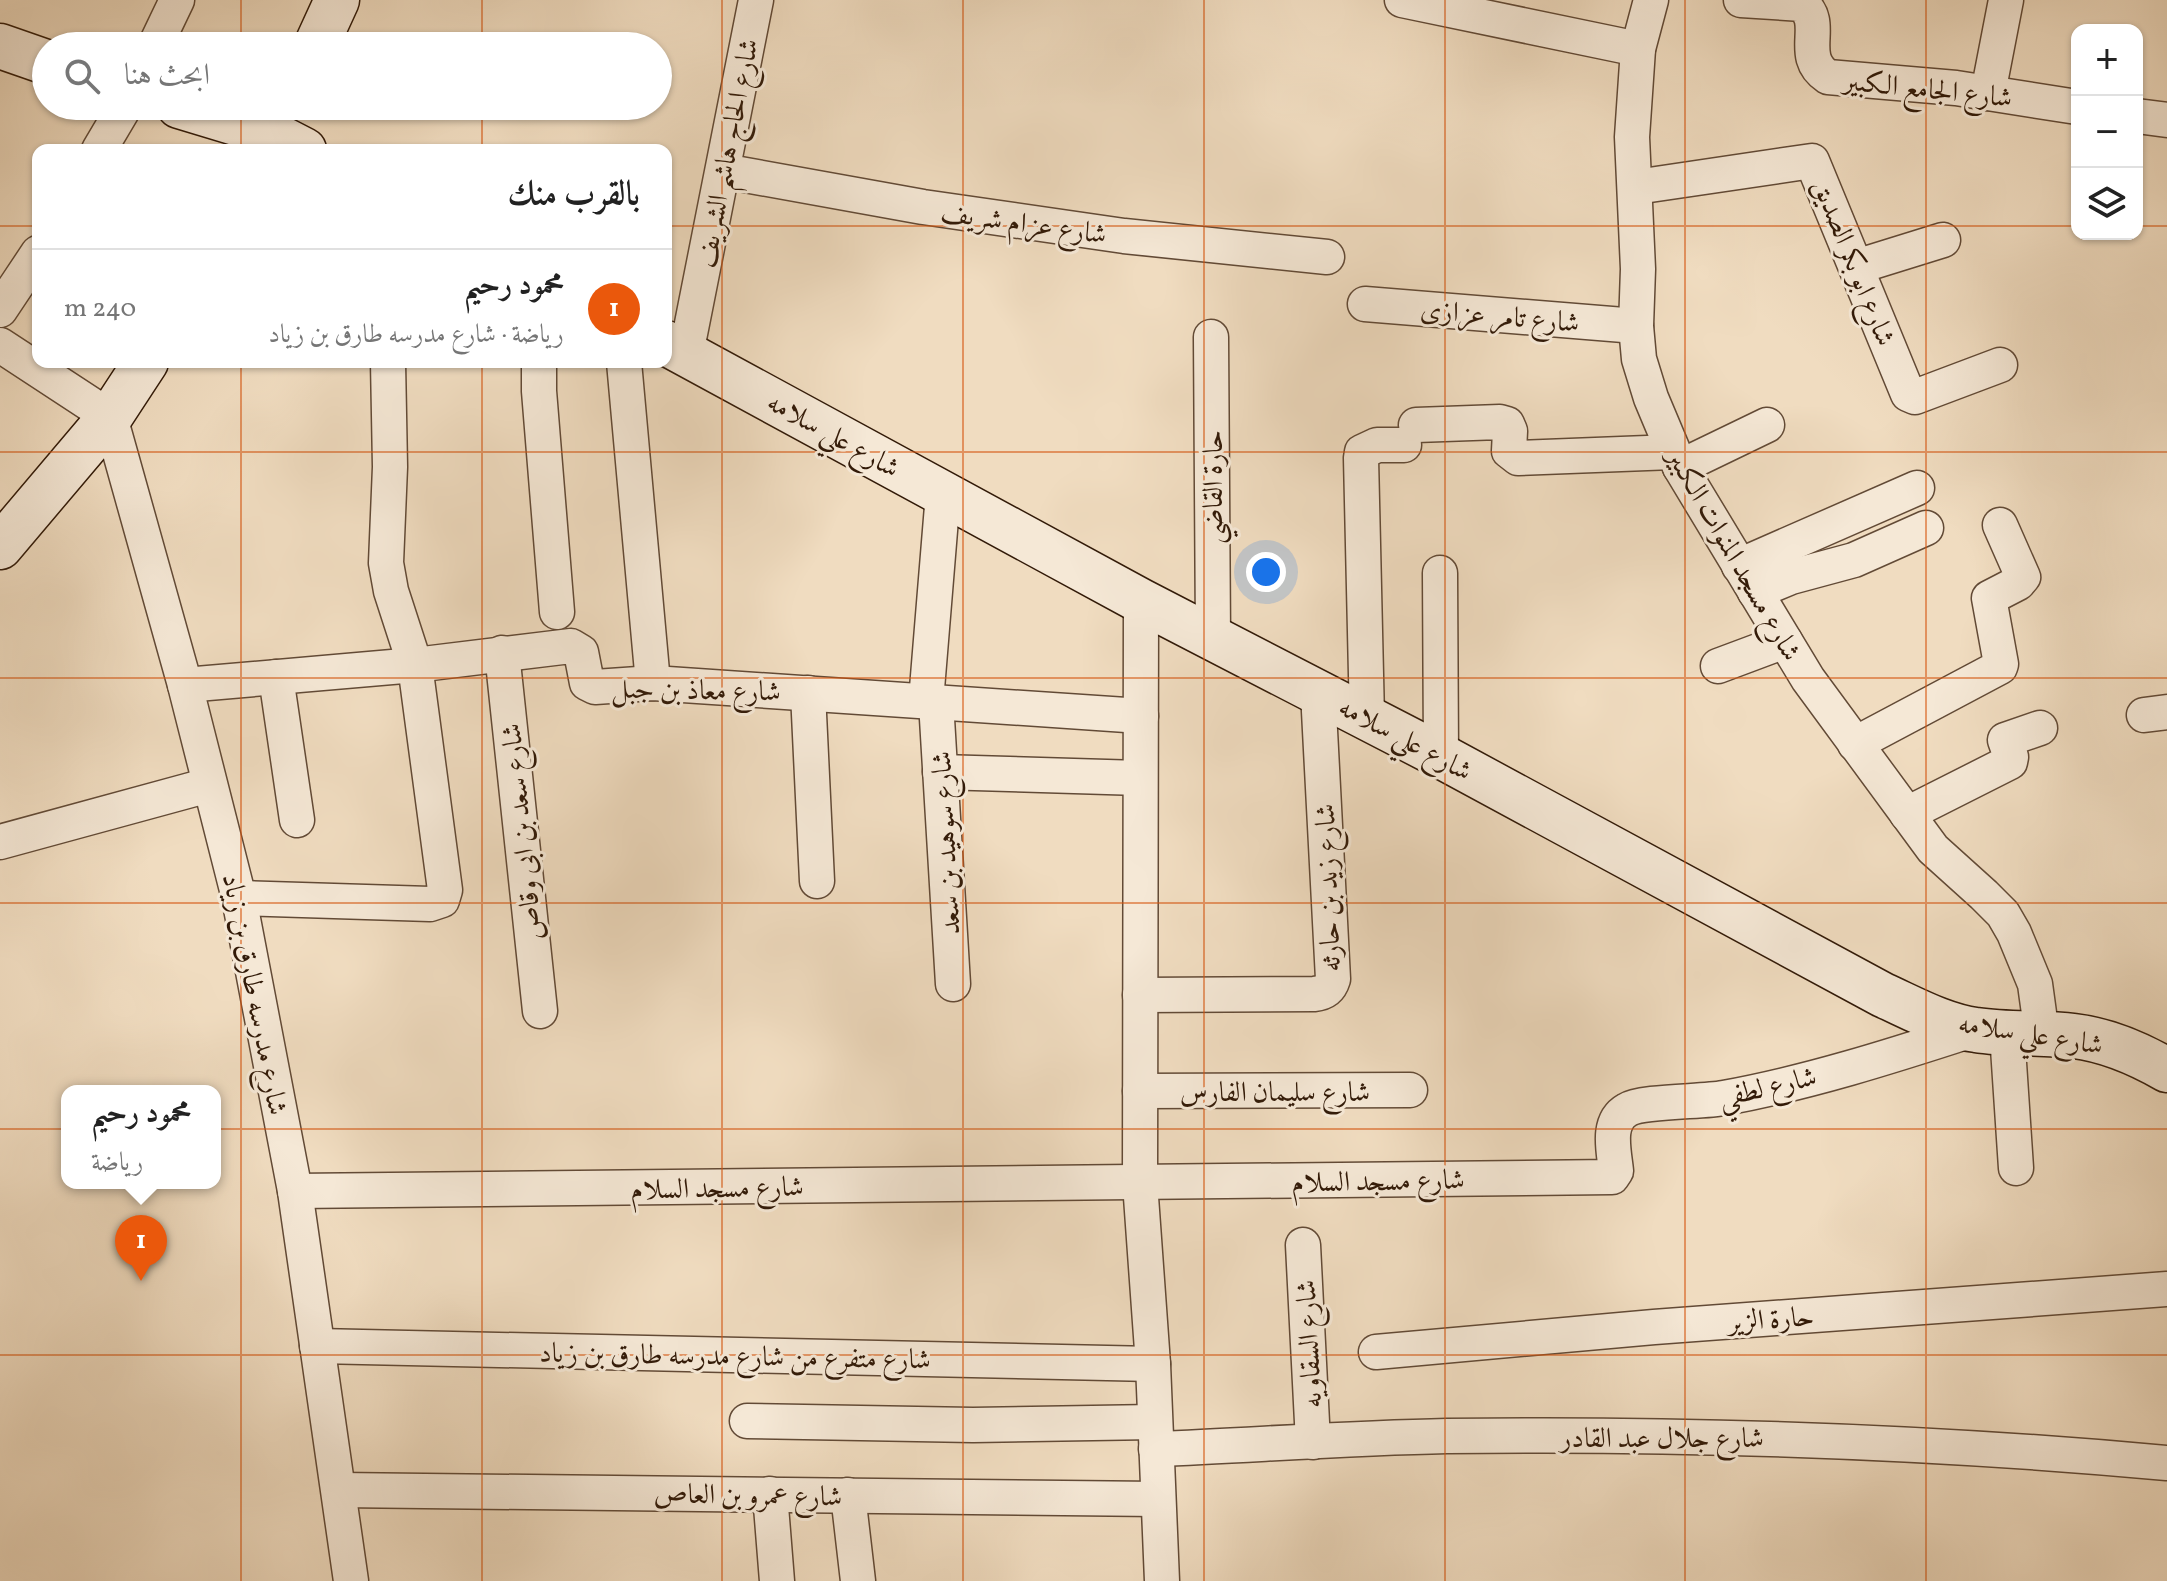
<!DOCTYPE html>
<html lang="ar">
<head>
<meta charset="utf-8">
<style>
	body { margin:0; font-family:Vollkorn,Amiri,serif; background:#f6f6f6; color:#222; direction:rtl }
	.controls { position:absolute; right:24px; top:24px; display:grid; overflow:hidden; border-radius:16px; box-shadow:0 2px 6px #0004 }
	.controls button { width:72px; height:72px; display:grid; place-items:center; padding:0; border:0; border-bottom:2px solid #e0e0e0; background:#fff; color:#222; font:40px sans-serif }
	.you { position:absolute; left:1266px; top:572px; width:28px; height:28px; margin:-20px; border:6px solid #fff; border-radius:50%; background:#1a73e8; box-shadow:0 0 0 12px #1a73e833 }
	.badge { display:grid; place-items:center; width:52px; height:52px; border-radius:50%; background:#ea580c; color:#fff; font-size:26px; font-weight:700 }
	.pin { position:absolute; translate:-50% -66px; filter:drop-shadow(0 2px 4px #0008) }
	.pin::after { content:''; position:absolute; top:42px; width:28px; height:24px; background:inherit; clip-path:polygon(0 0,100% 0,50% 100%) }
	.popup { position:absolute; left:61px; top:1085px; width:160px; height:104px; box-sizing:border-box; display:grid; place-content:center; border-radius:16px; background:#fff; filter:drop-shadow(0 2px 6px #0005); font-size:26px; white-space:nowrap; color:#767676 }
	.popup b { font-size:30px; color:#222 }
	.popup::after { content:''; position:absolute; left:50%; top:100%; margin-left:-16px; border:16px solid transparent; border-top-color:#fff }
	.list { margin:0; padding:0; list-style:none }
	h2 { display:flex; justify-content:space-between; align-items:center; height:104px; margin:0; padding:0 32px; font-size:34px }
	h2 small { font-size:26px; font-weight:400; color:#767676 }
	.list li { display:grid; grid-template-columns:52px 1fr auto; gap:24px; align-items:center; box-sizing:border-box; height:120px; padding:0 32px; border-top:2px solid #e0e0e0 }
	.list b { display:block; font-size:30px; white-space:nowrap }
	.list p { margin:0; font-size:26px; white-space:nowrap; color:#767676 }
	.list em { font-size:26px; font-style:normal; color:#767676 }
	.icon { flex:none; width:44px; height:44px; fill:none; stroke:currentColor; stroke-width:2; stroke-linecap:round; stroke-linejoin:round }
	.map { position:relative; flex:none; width:2167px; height:1581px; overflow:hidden; direction:ltr }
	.search { position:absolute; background:#fff; box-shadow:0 2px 6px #0004; left:32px; top:32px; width:640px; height:88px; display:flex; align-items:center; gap:20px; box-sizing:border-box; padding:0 28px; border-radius:44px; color:#767676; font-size:30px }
	.panel { position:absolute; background:#fff; box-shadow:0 2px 6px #0004; left:32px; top:144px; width:640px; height:224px; border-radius:16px; direction:rtl }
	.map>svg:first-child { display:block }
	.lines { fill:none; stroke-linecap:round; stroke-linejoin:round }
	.street-casing { stroke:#624a36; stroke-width:37 }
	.secondary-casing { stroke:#321a08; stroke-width:47 }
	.street { stroke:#f5e8d6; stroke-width:34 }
	.secondary { stroke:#f5e8d6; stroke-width:44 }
	.grid { fill:none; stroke:#d6530c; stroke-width:2; stroke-opacity:0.55 }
	.labels { text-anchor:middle; stroke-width:6; stroke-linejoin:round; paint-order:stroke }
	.street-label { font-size:28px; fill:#321a08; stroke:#f5e8d6 }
</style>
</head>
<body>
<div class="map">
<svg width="2167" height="1581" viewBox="0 0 2167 1581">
	<rect width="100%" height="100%" fill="#f0dcc0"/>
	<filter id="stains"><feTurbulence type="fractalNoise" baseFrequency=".0025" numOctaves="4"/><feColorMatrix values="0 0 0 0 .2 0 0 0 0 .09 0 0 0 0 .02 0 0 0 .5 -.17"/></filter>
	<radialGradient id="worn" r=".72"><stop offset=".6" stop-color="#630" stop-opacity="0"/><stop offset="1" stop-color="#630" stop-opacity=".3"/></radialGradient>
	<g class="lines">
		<g class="street-casing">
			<g id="street">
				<path d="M1402,0l236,49"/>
				<path d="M1651,0l-13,49 -6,88 6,132 -2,57 3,33 12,39 29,69 128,212 125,170 51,46 19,19 11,19 21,51 7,51"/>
				<path d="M1741,0l61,4c25,20 -6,52 26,73l128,11 121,19"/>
				<path d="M155,46l22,-46"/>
				<path d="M1988,93l18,-93"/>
				<path d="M2137,116l30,4"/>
				<path d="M99,150l26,-44"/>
				<path d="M723,171l200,36 201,29 203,21"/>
				<path d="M1636,187l176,-26 96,233 7,3 85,-32"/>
				<path d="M1856,267l87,-27"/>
				<path d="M1365,304l271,22"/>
				<path d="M0,310l38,-57"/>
				<path d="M1211,337l2,300"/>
				<path d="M0,345l110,72 75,268 54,213 56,293 56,390"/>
				<path d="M686,354l70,-354"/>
				<path d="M539,362v29l18,221"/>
				<path d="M624,362l29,321"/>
				<path d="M1416,425l84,-3 7,2 3,7 -1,20 9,7 155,-6"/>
				<path d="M1680,467l87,-42"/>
				<path d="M1739,566l178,-78"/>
				<path d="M1440,573l1,183"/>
				<path d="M1755,592l36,-15 63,-17 72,-32"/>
				<path d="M1141,601l-1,582 13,181 9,217"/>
				<path d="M502,653l38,358"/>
				<path d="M1718,666l67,-25"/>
				<path d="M276,677l21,143"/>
				<path d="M185,685l230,-20 156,-19 10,6 6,31 8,4 58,-4 488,33"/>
				<path d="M808,693l9,188"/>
				<path d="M926,701l17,-207"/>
				<path d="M936,702l17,282"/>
				<path d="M2144,715l23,-3"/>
				<path d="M1367,718l-6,-260 1,-6 15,-7h27"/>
				<path d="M1855,744l145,-77 1,-3 -12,-66 29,-15 5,-6 -23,-52"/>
				<path d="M940,772l200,6"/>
				<path d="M1907,814l103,-52 1,-5 -6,-17 35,-12"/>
				<path d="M0,842l209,-57"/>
				<path d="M239,898l191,6 12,-4 3,-10 -30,-225 -24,-74 -5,-28 4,-96 -2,-105"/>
				<path d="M1140,995l174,-1c10,-1 16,-5 19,-15l-15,-287"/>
				<path d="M2007,1033l9,135"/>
				<path d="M1140,1091l270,-1"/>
				<path d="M295,1191l1317,-14 4,-6c-2,-20 -10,-49 11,-61 14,-9 76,-8 97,-12 83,-15 168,-42 248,-68"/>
				<path d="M1303,1245l10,197"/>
				<path d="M317,1346l836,18"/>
				<path d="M1376,1352l278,-25 513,-38"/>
				<path d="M747,1421l226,4 181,-3"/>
				<path d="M1156,1449c97,-4 194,-11 291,-13 240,-3 480,5 720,27"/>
				<path d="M339,1490l819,9"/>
				<path d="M770,1494l7,87"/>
				<path d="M848,1495l10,86"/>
			</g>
		</g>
		<g class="secondary-casing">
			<g id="secondary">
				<path d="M0,46l46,16"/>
				<path d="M316,46l21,-46"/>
				<path d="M179,106l96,29 29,15"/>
				<path d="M666,343l475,258 300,155 442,239c29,13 61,31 93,35 32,5 66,2 98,6 33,4 65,18 93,34"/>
				<path d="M0,547l110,-130 36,-55"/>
			</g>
		</g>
		<use href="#street" class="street"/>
		<use href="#secondary" class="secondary"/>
	</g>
	<path class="grid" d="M241,0v46M482,0v46M722,0v1581M963,0v1581M1204,0v1581M1445,0v1581M1685,0v1581M1926,0v1581M241,106v44M482,106v44M0,226h38M666,226h1411M2137,226h30M241,362v1219M482,362v1219M0,452h2167M0,678h2167M0,903h2167M0,1129h2167M0,1355h2167"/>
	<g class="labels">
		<g class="street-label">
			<text transform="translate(1928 88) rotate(6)" y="10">شارع الجامع الكبير</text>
			<text transform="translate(726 153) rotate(-79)" y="10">شارع الحاج هاشم الشريف</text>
			<text transform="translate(1024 222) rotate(8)" y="10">شارع عزام شريف</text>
			<text transform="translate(1855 262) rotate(68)" y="10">شارع ابو بكر الصديق</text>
			<text transform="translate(1500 315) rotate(5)" y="10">شارع تامر عزازى</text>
			<text transform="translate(834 434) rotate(29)" y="10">شارع علي سلامه</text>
			<text transform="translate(1212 487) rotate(-90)" y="10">حارة القاضي</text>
			<text transform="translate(1735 554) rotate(60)" y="10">شارع مسجد المنوات الكبير</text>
			<text transform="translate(696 689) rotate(1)" y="10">شارع معاذ بن جبل</text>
			<text transform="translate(1406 738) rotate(28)" y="10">شارع علي سلامه</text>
			<text transform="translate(521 832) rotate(-96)" y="10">شارع سعد بن ابى وقاص</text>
			<text transform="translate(945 843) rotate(-93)" y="10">شارع سوهيد بن سعد</text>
			<text transform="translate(1327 888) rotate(-92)" y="10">شارع زيد بن حارثه</text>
			<text transform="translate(256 994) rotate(79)" y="10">شارع مدرسه طارق بن زياد</text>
			<text transform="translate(2031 1033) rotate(9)" y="10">شارع علي سلامه</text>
			<text transform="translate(1767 1086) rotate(-13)" y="10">شارع لطفي</text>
			<text x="1275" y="1101">شارع سليمان الفارس</text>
			<text transform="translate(1378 1180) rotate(-1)" y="10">شارع مسجد السلام</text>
			<text transform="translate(717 1187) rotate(-1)" y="10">شارع مسجد السلام</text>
			<text transform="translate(1771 1318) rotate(-4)" y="10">حارة الزير</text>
			<text transform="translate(1308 1344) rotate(-93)" y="10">شارع السقاويه</text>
			<text transform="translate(735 1355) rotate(1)" y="10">شارع متفرع من شارع مدرسه طارق بن زياد</text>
			<text x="1662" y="1447">شارع جلال عبد القادر</text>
			<text transform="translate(748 1494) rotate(1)" y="10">شارع عمرو بن العاص</text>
		</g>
	</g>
	<rect width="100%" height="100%" filter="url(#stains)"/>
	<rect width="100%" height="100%" fill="url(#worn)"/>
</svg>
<div class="controls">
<button>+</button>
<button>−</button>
<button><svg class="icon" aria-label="layers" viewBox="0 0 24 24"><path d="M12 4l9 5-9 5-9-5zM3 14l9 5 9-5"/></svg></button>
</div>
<div class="you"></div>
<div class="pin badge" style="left:141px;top:1281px">1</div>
<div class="popup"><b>محمود رحيم</b>رياضة</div>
<div class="search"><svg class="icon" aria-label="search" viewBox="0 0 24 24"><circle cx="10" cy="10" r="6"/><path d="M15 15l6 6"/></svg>ابحث هنا</div>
<section class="panel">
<h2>بالقرب منك<small></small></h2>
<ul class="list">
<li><span class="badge">1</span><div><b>محمود رحيم</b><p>رياضة · شارع مدرسه طارق بن زياد</p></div><em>240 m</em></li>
</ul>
</section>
</div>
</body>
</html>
